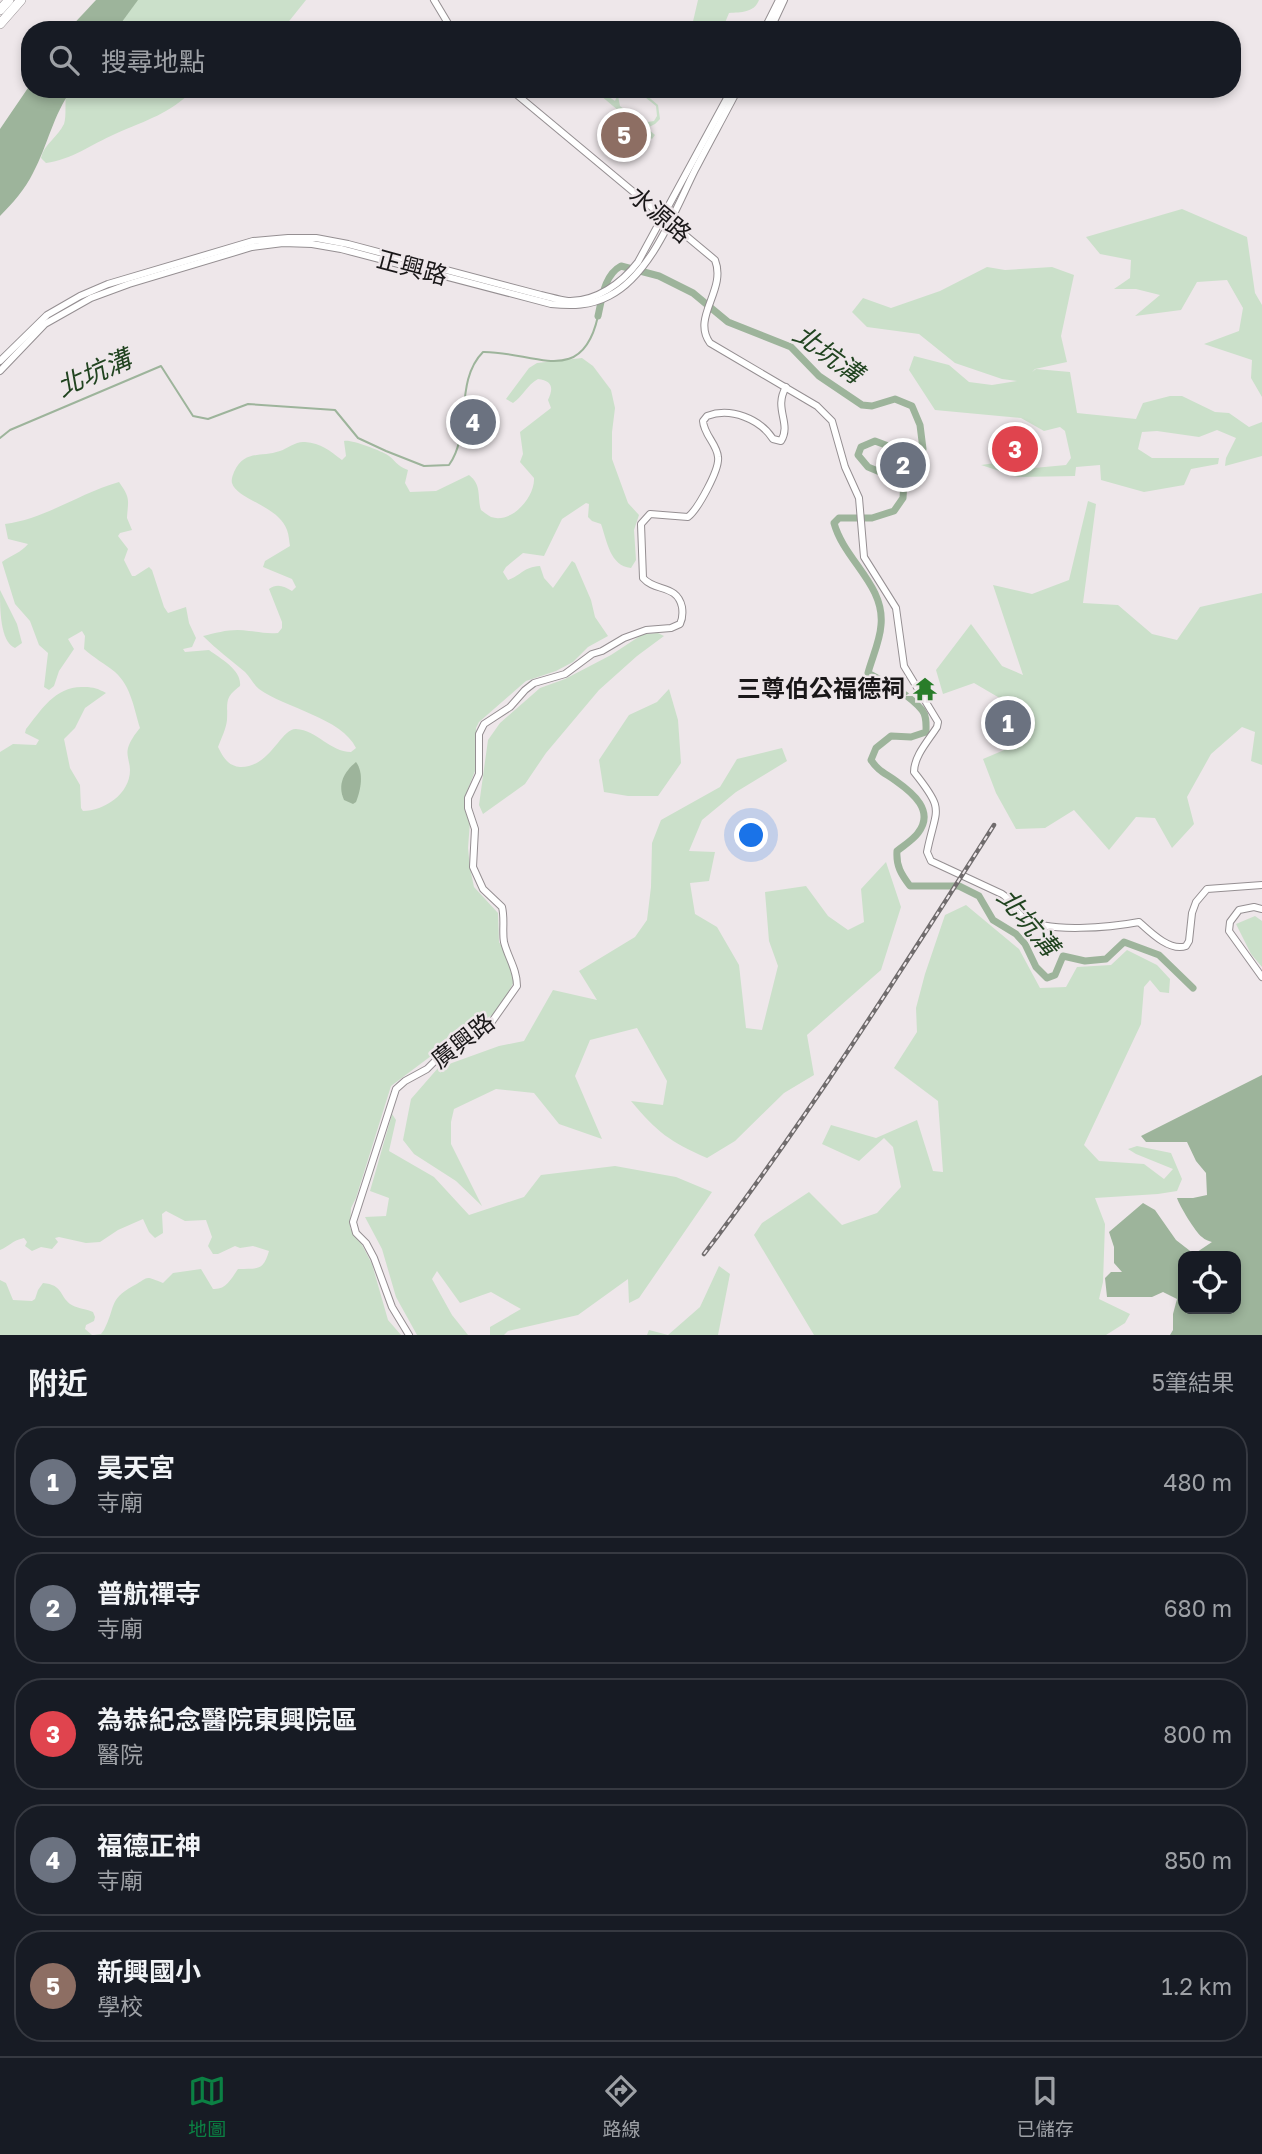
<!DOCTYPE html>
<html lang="zh-TW">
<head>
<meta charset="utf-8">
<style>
	body { margin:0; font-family:"Golos Text","Noto Sans TC",sans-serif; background:#242831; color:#f1f3f6 }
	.controls { position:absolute; right:21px; bottom:21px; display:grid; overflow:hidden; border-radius:14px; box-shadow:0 4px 10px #0003 }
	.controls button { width:63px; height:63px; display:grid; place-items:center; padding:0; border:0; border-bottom:2px solid #363941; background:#171b24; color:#f1f3f6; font:35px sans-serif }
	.you { position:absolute; left:752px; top:836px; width:24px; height:24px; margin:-18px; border:5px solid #fff; border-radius:50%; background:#1a73e8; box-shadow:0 0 0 10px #1a73e833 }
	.badge { display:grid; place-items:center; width:46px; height:46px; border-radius:50%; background:#0b8043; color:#fff; font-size:23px; font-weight:700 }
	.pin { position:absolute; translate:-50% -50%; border:4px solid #fff; box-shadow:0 2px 7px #0006 }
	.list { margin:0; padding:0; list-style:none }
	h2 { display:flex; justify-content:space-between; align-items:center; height:91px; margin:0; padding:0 28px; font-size:30px }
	h2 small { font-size:23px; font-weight:400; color:#9ea1a6 }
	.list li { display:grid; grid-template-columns:46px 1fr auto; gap:21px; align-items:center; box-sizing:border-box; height:112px; margin:0 14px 14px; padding:0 14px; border:2px solid #363941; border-radius:28px }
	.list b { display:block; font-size:26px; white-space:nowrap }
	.list p { margin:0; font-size:23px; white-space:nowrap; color:#9ea1a6 }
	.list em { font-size:23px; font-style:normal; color:#9ea1a6 }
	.icon { flex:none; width:38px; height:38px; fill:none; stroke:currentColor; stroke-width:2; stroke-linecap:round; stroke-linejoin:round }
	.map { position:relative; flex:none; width:1262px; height:1335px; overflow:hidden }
	.search { position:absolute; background:#171b24; box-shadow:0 4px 10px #0003; left:21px; right:21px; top:21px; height:77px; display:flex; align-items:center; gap:18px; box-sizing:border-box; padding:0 24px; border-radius:28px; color:#9ea1a6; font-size:26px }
	.sheet { height:721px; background:#171b24 }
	nav { display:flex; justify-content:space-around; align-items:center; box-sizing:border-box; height:98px; border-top:2px solid #363941; background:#171b24; font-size:19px; color:#9ea1a6 }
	nav a { display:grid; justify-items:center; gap:4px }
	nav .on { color:#0b8043 }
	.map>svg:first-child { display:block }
	.green { fill:#cbe0ca }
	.water { fill:#9db49b; fill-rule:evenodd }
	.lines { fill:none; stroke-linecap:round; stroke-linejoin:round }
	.stream { stroke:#9db49b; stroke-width:2 }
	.river { stroke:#9db49b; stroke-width:7 }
	.secondary-casing { stroke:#958f92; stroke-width:8 }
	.highway-casing { stroke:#958f92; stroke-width:10 }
	.secondary { stroke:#fff; stroke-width:6 }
	.highway { stroke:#fff; stroke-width:9 }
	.rail-casing { stroke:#706c6d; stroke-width:4.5 }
	.rail { stroke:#eee7ea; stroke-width:2; stroke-dasharray:5; stroke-linecap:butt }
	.labels { text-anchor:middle; stroke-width:5; stroke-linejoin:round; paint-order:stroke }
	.street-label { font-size:24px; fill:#191718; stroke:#eee7ea }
	.poi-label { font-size:24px; font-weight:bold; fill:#191718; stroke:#eee7ea; text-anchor:end }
	.water-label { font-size:26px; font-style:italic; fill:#214420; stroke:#eee7ea }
</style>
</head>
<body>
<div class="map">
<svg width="1262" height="1335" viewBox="0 0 1262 1335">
	<rect width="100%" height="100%" fill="#eee7ea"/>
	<g class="green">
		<path d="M135,0h171l-24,30h-173z"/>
		<path d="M698,0h61c-5,13 -18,12 -30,13l-7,17h-31z"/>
		<path d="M67,89h128c-28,26 -46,30 -80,45 -23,10 -44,26 -69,29l-5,-5c3,-14 17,-21 23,-34 3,-9 0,-23 3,-35z"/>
		<path d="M620,89h3l-5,7 2,10 21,17 13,-2 3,-5 -1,-10 -21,-17h4l19,16 2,14 -5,5 -8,4 8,7 -3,4 -52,-44 2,-3 13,9z"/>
		<path d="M1182,209l65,28 8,56 7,12v92l-11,-19 1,-18 -48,-16 35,-13 4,-23 -16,-28 -30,2 -16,28 -46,6 25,-21 -24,-6h-22l16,-11 1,-18 -31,-6 -14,-17z"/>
		<path d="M987,267l18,3 47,-3 22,8 -13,61 6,26 -32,7 -3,3 4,-3 34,3 7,41 59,6 7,-16 27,-7h12l33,16 14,1 20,14 13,-5v34l-37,10 1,-8 10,-20 -19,-8 -18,7 -42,-6 -15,1 -4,17 14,9h67l-1,6 -27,5 -7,16 -40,7 -43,-12 -1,-15 -24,2 -1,9 -57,1 -37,-12 14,-2 28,6 43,-4 5,-7 -6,-27 -5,-4 -16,4 -23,-13 -86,-8 -26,-40 5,-14 35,9 20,17 23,3 25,-4 -15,-2 -47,-16 -36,-29 -52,-7 -15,-15 11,-14 28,10 49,-17z"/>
		<path d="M582,358l11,8 18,24 4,18 -3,24v27l16,44 11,12 -5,15 2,30 -5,8c-21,-2 -24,-27 -30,-44l-9,-3 -4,-4 1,-13 -3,-1 -24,16 -18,37 -21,-3 -17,14 -3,5 5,8c14,-5 15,-13 32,-14l4,12 9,10 19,-27 3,2 16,37 4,17 13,19 -20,11 -15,15 -17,9 -30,10 -47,41 -3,6 2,20 -1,18 -13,33 6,23 -2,26 2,20 4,19 24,26 1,29 18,28 -2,10 -18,32 -42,26 -64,48 -35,112 -5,10 -1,20 10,13 12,23 16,56 13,15h-307l7,-1 3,-4c12,-23 4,-30 29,-44 17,-9 10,-11 30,-3l10,-10 28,-4 12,20c13,1 18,-10 25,-20 19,-1 25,3 31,-18l-16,-5 -13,2 -5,-2 -17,8h-5l-5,-8 4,-9 -6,-17 -21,1 -19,-10 -4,3 1,19 -8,5 -6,-6 -6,-13 -25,11 -18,12 -14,1 -27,-6 -4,1 3,4 -6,7 -11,-2 -9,4 -7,-5 2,-4 -3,-4c-13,3 -14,8 -24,12v-498l13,-8 23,1 3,-5 -14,-7 1,-4c16,-20 30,-44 59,-42 8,0 14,2 21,6l-21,15 -10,20 -11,11 6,29 10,17 1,23 2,3c21,0 47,-17 47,-41 0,-7 -4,-15 -2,-22 2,-7 7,-14 12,-20 -6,-19 -9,-42 -25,-56 -10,-8 -21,-14 -31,-23l1,-13 -3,-5 -14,8 6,10 -15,22 -5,15 -5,4 -5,-3 4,-34 -9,-8 -9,-24 -15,-17 -13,-42c8,-6 20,-10 26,-18l-20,-5 -3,-15c40,-5 75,-31 114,-42 12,17 9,18 8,36l5,12 -12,3 -2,3 10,13 -4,11 8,16h3l14,-9 3,3 12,37 4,6 18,-6 3,16 7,15 -4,9 -9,2 2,3 24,-2c12,9 33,20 31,36 -16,12 -12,16 -13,34 -1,9 -6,19 -9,27 5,10 10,19 22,20 30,1 41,-39 56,-38 21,1 34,23 55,23l5,-4c-14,-30 -71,-40 -97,-59 -6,-5 -9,-12 -14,-17 -14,-12 -29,-23 -42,-36 16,-4 30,-8 46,-5 11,1 18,3 29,2l4,-5v-6l-13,-33c8,-6 15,-3 23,2l4,-4 -4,-8 -29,-12 2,-6 25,-15c-1,-5 -1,-11 -3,-16 -9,-25 -50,-30 -55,-47 -1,-4 1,-8 2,-11 11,-23 26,-14 46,-21 8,-3 16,-10 25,-9 16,1 25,9 37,18l4,-4 -2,-15c7,-2 34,9 42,13 9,5 10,12 22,16l-3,13 5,9 26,-1 33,-16c13,10 8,21 12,35 3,2 6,5 10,7 21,7 44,-20 43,-39l-14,-16 3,-8 -3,-22 31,-24 -3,-8c6,-13 4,-19 -10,-21 -11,6 -15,17 -25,24l-7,-4 23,-31 8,-5z"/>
		<path d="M1088,501l8,3 -13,99 35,2 34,29 25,6 23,-33 62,-14v172l-11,-4 4,-29 -13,-5 -31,27 -24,43 7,27 -22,24 -17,-30 -19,-1 -27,33 -35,-40 -29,18 -29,1 -20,-36 -13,-34 33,-14 18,-27 -60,-35 -31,11 -7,-24 35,-46 31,42 21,9 -30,-90 39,9 37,-14z"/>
		<path d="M0,590l17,34 5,19 -7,5c-15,-6 -15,-39 -15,-58z"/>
		<path d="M658,633l6,3 -27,20 -38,34 -53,63 -21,31 -42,30 -4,-9 9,-65 12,-17 40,-35 25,-9 46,-24 32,-21z"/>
		<path d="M669,689l9,31 3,43 -23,33h-30l-24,-4 -5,-32 30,-45 28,-13z"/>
		<path d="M782,748l5,13 -51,31 -34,28 -13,31 26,1 -6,29 -19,2 5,31 22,13 22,38 7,63 16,2 16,-64 -9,-25 -4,-49 41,-6 22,30 20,14 16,-8 -3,-33 25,-27 15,45 -20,63 -74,65 7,40 -30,18 -49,48 -28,17c-38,-17 -49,-25 -76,-57l32,4 4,-24 -30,-53 -47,12 -15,36 27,63 -43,-15 -25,-31 -38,-4 -42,20 -3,13v22l31,62 -26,-25 -42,-27 -11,-14 8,-41 27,-31 61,-22 25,-5 29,-51 44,10 -18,-29 56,-34 12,-17 4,-33 1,-44 9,-23 59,-33 17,-28z"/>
		<path d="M966,905l53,44 21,39 26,-1 11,-20 34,-2 16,-15 30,15 13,14 -1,14 -9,-1 -10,-12 -6,7 -3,37 -57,121 15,16 45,3 20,15 9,-10 -37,-15 -8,-5 9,-3 34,7 11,26 -5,12 -19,3 -63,4 10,26 -2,58 -4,17 31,15 -5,9 -19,12h-292l-60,-100 8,-12 47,-31 33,33 35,-12 24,-26 -8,-40 -9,-9 -25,23 -37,-17 9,-19 45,13 41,-18 16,51 10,1 -5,-71 -44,-33 23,-36 -1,-24 9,-34 20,-59z"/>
		<path d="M1255,916l7,5v46l-11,-13 -15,-30z"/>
		<path d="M392,1114l4,6 -7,31 45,26 35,38 55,-18 17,-22 74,-9 61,11 36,15 -73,106 -10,5 -1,-24 -50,36 -70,16 -4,4h-14v-8l31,-18 -30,-17 -31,11 -23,-32 -5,8 20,36 16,20h-51l-21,-38 -14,-48 -17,-32 21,-1 3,-18 -19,-7z"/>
		<path d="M719,1266l11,8 -12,61h-71l2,-5 19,5 32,-28z"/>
		<path d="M0,1280l6,3 7,17 19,1 3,-2 3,-9 5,-7c20,2 16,12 27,21 5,4 17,5 23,8l2,5 -1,4 -8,4 -1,4 7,6h-92z"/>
	</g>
	<g class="water">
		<path d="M96,0h42l-22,30h-48z"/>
		<path d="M30,85v4h42c-19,26 -24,56 -39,84 -8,16 -20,30 -33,43v-87z"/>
		<path d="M356,762c8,11 5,27 0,40l-3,2 -9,-4c-7,-16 0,-28 12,-38z"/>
		<path d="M1262,1075v260h-92l3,-5v-16l4,-15 -14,-7 -11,5h-45l-2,-19 6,-6h11l-8,-9v-16l-5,-15 34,-29 12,7 21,30 18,14 18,-12c-3,-1 -7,-2 -10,-5 -6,-4 -23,-32 -25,-39h16l14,-3 -1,-22 -10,-12 -9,-19h-41l-5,-6zM1183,1256h53v53h-53z"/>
	</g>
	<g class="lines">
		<path class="stream" d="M0,438l10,-8 151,-64 32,50 15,3 40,-15 87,6 23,28 28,13 38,15 25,-1c23,-32 5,-84 34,-113 50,-1 99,37 115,-36"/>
		<path class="river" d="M598,316c4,-17 6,-41 23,-50l38,10 34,17 35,29 63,25 28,29 43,29 10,1 23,-7 17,7 8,19 3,24 -11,6 -37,-14 -14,6 -3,8 10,12 36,15 -1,16 -9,13 -22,7h-33l-5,5c10,37 51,62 47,102 -1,16 -9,33 -13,48 18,10 41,21 54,37 5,6 4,15 4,22l-15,5 -20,-1 -15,12 -5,12c7,11 14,13 25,21 17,12 39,30 22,52 -5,7 -15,13 -21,18 -1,15 4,23 13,35h49l20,10 14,24 23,14 9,10 11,23 11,11 8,-3 8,-19 22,5 21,-2 18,-17 35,13 34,33"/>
		<g class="secondary-casing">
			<g id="secondary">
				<path d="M434,0l18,30"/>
				<path d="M764,30l15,-30"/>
				<path d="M770,30l14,-30"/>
				<path d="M510,89l205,171c12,30 -24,57 -5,83l107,63 15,15 13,46 14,31 5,59 32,51 8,58 34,56 -1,5c-9,14 -23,29 -23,45 32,40 22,35 13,80l4,9 71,33c10,6 12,18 22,24 22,16 89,9 115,4 11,10 31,30 47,24l3,-5 3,-28 4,-11 11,-13 55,-4"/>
				<path d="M0,361l47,-46 33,-19 28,-12 145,-43 35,-3h28l32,6 193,51c9,2 18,5 27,6 28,1 54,-18 70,-39l94,-173"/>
				<path d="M0,371l45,-47 46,-26 38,-14 123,-37 31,-4 29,1 29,5 210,55c21,2 39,2 58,-8 42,-21 66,-86 86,-126 14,-27 29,-54 43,-81"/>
				<path d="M1262,909l-8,-2 -15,3 -9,12 -1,9 33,46"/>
				<path d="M409,1335l-17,-28 -18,-49 -8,-15 -10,-10 -3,-11 43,-133 9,-8 22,-12 23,-23 41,-23 26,-37c0,-17 -9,-28 -13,-44 -2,-11 1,-23 -2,-35l-19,-18 -10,-22 2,-38 -7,-21v-10l11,-24v-40l5,-10 26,-17 15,-17 9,-7 31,-9 27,-20 10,-3 22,-13 22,-8 25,-2 9,-4c3,-6 3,-10 2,-17 -5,-23 -27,-15 -39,-29l-2,-54 9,-10 38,3c10,-8 32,-48 30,-60 -1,-13 -14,-22 -15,-36l4,-5c24,-9 53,3 66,23l8,2c11,-18 -8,-32 5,-54"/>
			</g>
		</g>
		<g class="highway-casing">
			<g id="highway">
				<path d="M0,10l9,-10"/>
				<path d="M0,24l21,-24"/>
			</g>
		</g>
		<use href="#secondary" class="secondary"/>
		<use href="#highway" class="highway"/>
		<g class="rail-casing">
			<path id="rail" d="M704,1254c105,-138 197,-283 290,-429"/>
		</g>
		<use href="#rail" class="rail"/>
	</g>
	<defs>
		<g id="temple-bare" transform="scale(1.89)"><path d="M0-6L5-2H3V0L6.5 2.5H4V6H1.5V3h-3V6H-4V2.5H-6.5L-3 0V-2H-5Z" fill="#297d2a" stroke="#eee7ea" stroke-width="2.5" paint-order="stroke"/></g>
	</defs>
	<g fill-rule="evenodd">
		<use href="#temple-bare" x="925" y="689"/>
	</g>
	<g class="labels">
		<g class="street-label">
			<text transform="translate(660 215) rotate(40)" y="8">水源路</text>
			<text transform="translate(412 268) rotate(15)" y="8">正興路</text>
			<text transform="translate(463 1041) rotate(-38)" y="8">廣興路</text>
		</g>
		<g class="poi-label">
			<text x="905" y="697">三尊伯公福德祠</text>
		</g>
		<g class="water-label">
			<text transform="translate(828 354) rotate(36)" y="9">北坑溝</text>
			<text transform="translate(94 373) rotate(-24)" y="9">北坑溝</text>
			<text transform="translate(1028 922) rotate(50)" y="9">北坑溝</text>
		</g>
	</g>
</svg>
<div class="controls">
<button><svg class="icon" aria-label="locate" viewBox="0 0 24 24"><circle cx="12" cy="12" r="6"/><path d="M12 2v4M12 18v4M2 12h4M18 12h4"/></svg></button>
</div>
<div class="you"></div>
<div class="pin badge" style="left:1008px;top:723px;background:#6b7280">1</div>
<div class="pin badge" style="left:903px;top:465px;background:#6b7280">2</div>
<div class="pin badge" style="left:1015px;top:449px;background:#e0444e">3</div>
<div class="pin badge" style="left:473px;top:422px;background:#6b7280">4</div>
<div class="pin badge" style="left:624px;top:135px;background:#8d6e63">5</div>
<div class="search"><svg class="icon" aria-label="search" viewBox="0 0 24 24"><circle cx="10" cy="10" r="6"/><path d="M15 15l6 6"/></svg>搜尋地點</div>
</div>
<section class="sheet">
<h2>附近<small>5筆結果</small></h2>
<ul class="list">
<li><span class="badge" style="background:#6b7280">1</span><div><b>昊天宮</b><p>寺廟</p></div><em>480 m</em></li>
<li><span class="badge" style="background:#6b7280">2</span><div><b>普航禪寺</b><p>寺廟</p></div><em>680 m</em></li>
<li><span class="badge" style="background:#e0444e">3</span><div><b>為恭紀念醫院東興院區</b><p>醫院</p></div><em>800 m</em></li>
<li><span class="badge" style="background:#6b7280">4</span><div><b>福德正神</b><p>寺廟</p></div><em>850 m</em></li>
<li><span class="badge" style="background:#8d6e63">5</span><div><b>新興國小</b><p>學校</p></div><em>1.2 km</em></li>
</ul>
</section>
<nav>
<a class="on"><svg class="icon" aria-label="map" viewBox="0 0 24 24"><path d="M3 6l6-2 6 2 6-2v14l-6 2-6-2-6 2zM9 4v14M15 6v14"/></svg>地圖</a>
<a><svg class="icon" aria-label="directions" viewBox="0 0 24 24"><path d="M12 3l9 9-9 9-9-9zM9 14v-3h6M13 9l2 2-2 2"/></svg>路線</a>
<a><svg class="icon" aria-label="saved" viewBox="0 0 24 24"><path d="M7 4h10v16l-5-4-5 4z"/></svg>已儲存</a>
</nav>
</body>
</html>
